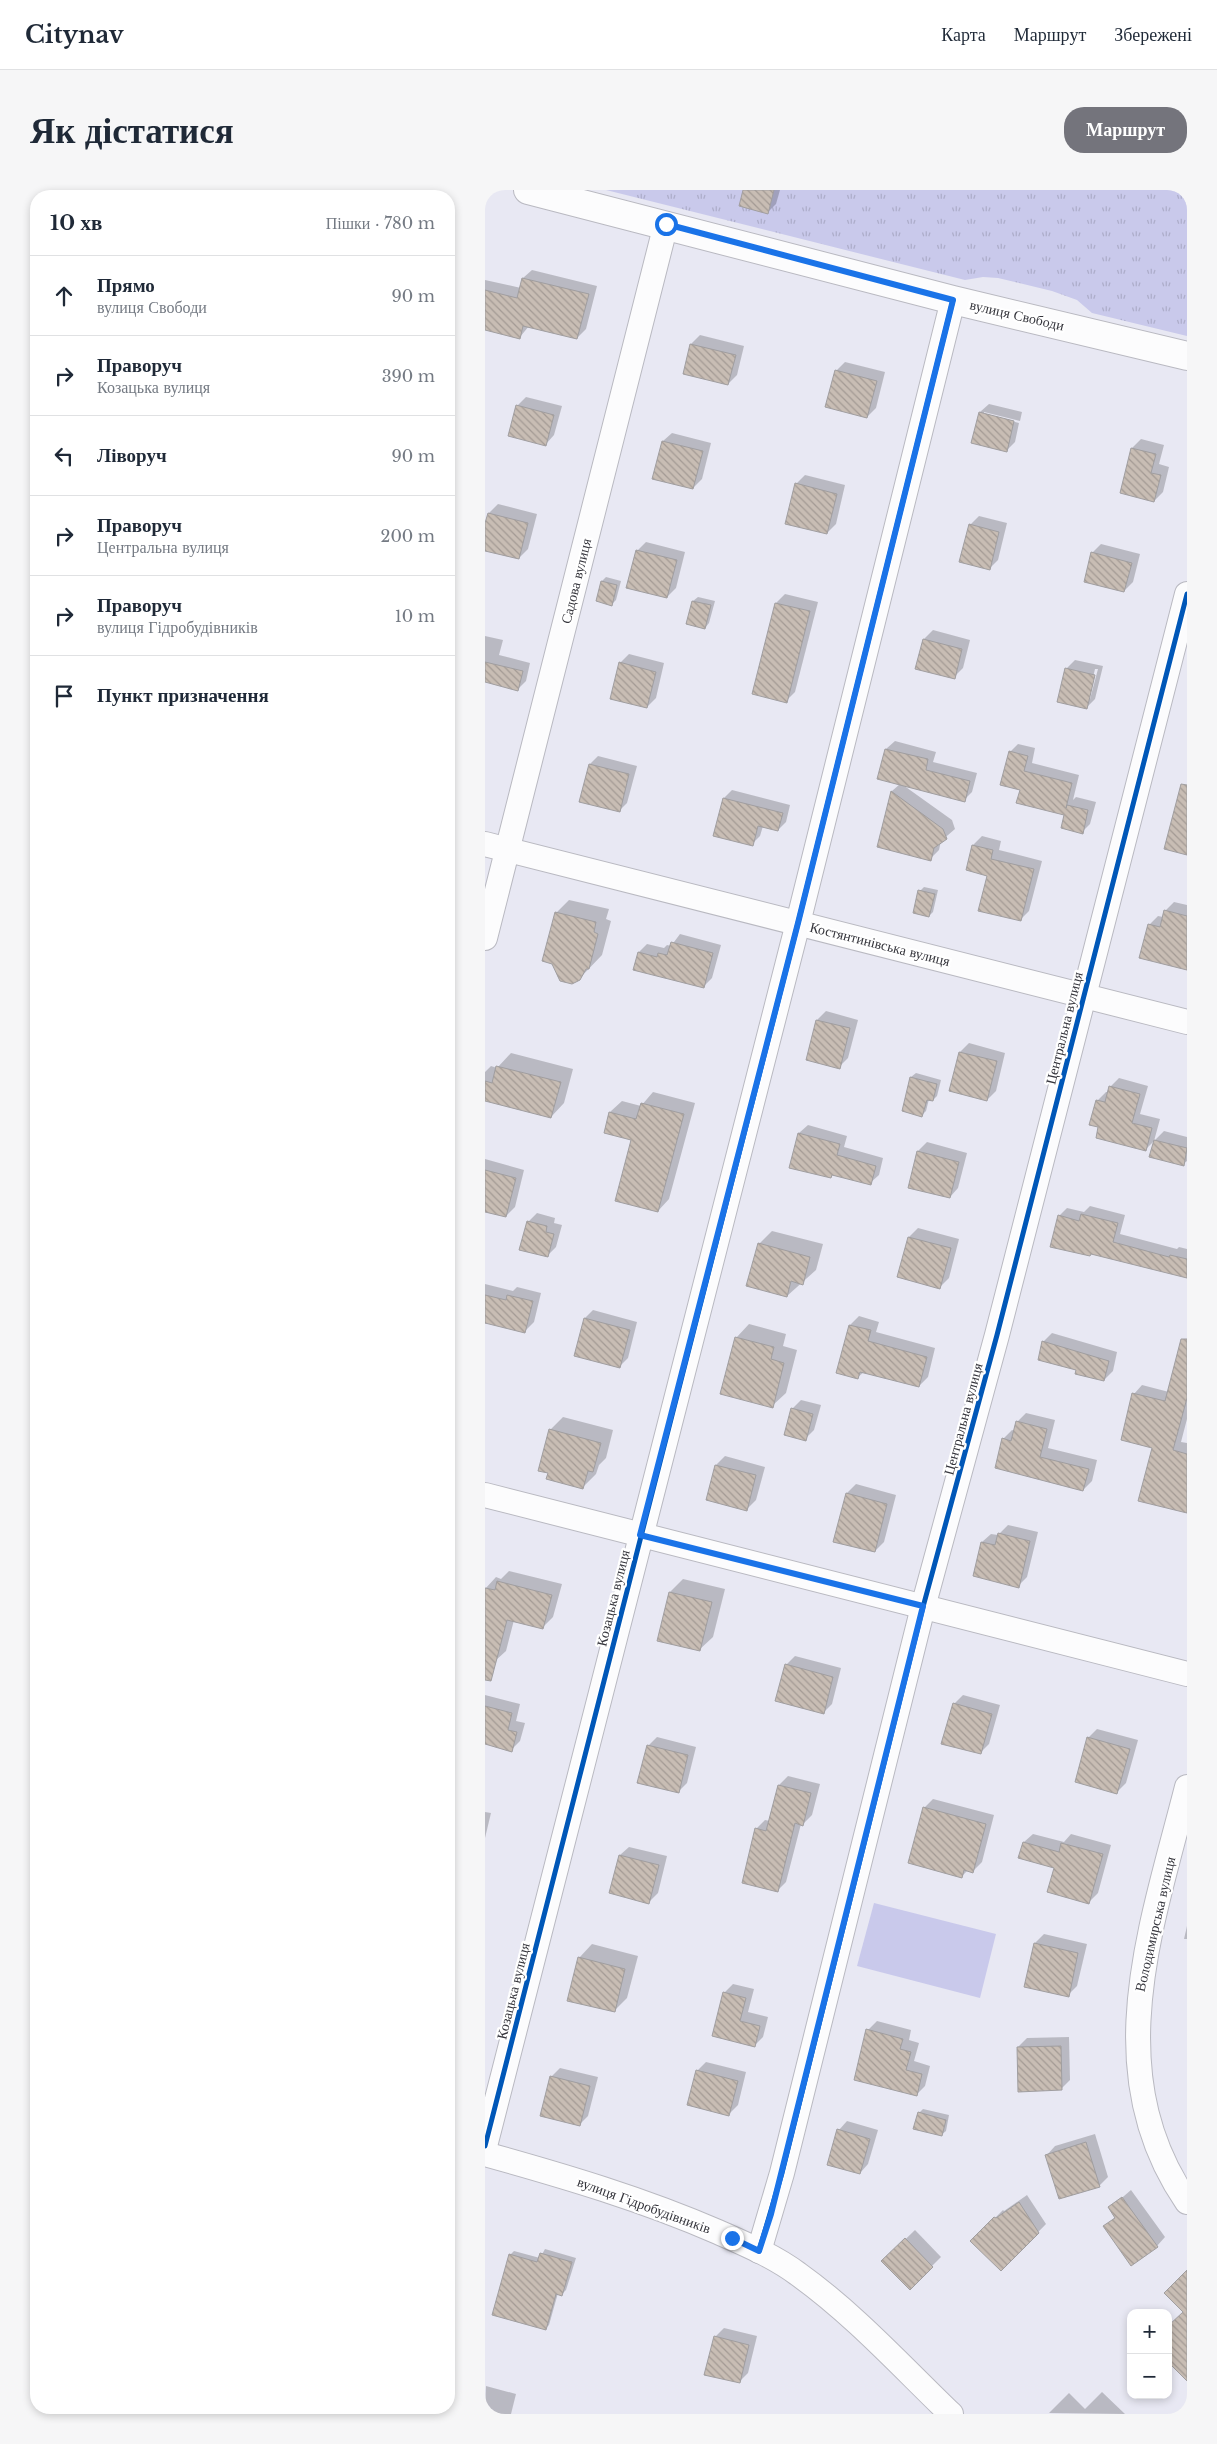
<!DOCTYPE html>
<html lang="uk">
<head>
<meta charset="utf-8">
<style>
	body { margin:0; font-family:"Libre Baskerville",serif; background:#f6f6f7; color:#1f2937 }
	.controls { position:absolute; right:15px; bottom:15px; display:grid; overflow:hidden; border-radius:10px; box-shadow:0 2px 8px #0003 }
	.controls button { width:45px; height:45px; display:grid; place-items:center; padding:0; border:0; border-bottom:1px solid #e0e1e3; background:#fff; color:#1f2937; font:25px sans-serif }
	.stop { position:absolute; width:15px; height:15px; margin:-11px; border:4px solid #1a73e8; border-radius:50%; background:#fff }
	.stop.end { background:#1a73e8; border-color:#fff; box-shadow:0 1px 5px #0008 }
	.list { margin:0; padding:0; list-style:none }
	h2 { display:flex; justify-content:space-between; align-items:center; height:65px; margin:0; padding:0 20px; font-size:21px }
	h2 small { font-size:16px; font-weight:400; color:#747a83 }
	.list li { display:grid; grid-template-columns:32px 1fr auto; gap:15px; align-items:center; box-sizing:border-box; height:80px; padding:0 20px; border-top:1px solid #e0e1e3 }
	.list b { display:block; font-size:19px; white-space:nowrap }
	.list p { margin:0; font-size:16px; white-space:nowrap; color:#747a83 }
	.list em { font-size:16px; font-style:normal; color:#747a83 }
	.icon { flex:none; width:28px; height:28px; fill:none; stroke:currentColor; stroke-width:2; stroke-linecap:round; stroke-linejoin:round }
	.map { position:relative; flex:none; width:702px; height:2224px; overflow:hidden; border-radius:20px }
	header { display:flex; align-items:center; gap:30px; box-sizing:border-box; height:70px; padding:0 25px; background:#fff; border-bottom:1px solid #e0e1e3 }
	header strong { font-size:24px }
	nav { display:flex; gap:28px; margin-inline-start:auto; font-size:18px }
	.intro { display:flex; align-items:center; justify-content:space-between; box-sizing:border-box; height:120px; padding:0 30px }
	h1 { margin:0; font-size:35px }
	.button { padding:12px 22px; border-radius:20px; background:#74747c; color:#fff; font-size:18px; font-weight:700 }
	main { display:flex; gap:30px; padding:0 30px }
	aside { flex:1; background:#fff; border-radius:20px; box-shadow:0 2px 8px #0003 }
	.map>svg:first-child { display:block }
	.grass { fill:url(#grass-tufts) }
	.garden { fill:#c9c9eb }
	.shadow { fill:#0003; fill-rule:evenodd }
	.building { fill:url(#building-back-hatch); stroke:#a09ea0 }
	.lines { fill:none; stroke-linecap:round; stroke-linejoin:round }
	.minor-casing { stroke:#b9b9c1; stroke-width:26 }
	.tertiary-casing { stroke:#b9b9c1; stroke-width:30 }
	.minor { stroke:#fcfcfd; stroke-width:24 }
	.tertiary { stroke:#fcfcfd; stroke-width:28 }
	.cycleway-casing { stroke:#fff; stroke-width:8 }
	.cycleway { stroke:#0057b8; stroke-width:5 }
	.route { stroke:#1a73e8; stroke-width:6 }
	.labels { text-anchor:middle; stroke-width:4.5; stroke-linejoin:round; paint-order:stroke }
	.street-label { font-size:14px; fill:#35353c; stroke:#fff }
</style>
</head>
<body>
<header>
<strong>Citynav</strong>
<nav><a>Карта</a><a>Маршрут</a><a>Збережені</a></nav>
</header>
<div class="intro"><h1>Як дістатися</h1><a class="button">Маршрут</a></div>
<main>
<aside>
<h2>10 хв<small>Пішки · 780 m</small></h2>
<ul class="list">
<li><svg class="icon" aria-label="ahead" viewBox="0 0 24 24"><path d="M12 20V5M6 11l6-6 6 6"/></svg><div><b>Прямо</b><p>вулиця Свободи</p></div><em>90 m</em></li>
<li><svg class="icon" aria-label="right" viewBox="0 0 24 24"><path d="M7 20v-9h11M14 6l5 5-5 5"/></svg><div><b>Праворуч</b><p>Козацька вулиця</p></div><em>390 m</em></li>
<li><svg class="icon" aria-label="left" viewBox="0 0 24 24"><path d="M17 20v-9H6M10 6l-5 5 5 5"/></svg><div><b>Ліворуч</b></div><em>90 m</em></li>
<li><svg class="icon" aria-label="right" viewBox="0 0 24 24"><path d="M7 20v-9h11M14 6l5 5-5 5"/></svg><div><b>Праворуч</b><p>Центральна вулиця</p></div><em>200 m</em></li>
<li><svg class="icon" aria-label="right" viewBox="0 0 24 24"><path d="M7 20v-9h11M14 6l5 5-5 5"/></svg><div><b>Праворуч</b><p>вулиця Гідробудівників</p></div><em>10 m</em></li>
<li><svg class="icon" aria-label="arrive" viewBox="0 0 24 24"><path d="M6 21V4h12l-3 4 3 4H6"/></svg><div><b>Пункт призначення</b></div></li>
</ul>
</aside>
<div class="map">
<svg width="702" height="2224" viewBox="0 0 702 2224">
	<defs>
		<pattern id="grass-tufts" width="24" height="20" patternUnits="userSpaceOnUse" patternTransform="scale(1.25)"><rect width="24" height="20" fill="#c9c9eb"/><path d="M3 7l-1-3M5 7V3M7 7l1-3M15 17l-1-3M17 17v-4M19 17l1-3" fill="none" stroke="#adadca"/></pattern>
		<pattern id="building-back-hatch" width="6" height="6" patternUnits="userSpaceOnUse" patternTransform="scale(1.25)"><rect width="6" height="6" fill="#c8bdb4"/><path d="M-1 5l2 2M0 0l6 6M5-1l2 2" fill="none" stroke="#a39a94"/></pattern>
	</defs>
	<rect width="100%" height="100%" fill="#e8e8f3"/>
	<path class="grass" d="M121,0h581v146l-95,-23 -15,-13 -25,-9 -54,-13 -15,-1 -18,3z"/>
	<path class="garden" d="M389,1713l122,31 -16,64 -123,-32z"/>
	<g class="shadow">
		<path d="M259,0h36l-4,14 -9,9z"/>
		<path d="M47,80l65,16 -11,43 -9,9 -48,-12 -9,11 -35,-8v-49l36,8 2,-10z"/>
		<path d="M215,145l44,11 -7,29 -9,9 -44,-11 7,-29z"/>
		<path d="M360,172l40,10 -9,36 -9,9 -31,-46z"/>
		<path d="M41,207l36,9 -8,29 -8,9 -29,-38z"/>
		<path d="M504,214l33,8 -2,9 -36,-9v2l35,9 -4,19 -9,9 -26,-39z"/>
		<path d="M187,243l39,10 -9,36 -9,9 -30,-47z"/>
		<path d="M656,249l23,6 -5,19 10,3 -6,25 -9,9 -33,-9 11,-44z"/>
		<path d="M320,285l40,10 -9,39 -9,9 -31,-49z"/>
		<path d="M13,314l39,10 -9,35 -9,9 -34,-9v-21l4,-15z"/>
		<path d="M494,326l28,7 -9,37 -9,9 -19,-44z"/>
		<path d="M161,352l39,10 -9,36 -9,9 -30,-46z"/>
		<path d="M616,354l39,10 -7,28 -9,9 -32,-38z"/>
		<path d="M121,387l15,4 -5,19 -4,4 -15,-3 5,-20z"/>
		<path d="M300,404l33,8 -23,90 -9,9 -33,-8 23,-90z"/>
		<path d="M213,407l17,4 -6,22 -4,5 -17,-5 5,-22z"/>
		<path d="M448,440l37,10 -7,28 -9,9 -30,-38z"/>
		<path d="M0,446l18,4 -4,15 31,8 -4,18 -8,8 -33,-8z"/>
		<path d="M144,464l35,9 -8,35 -9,9 -27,-44z"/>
		<path d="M590,470l28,6 -8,33 -9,9 -19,-40zM610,479h3l-8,30h-2z"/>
		<path d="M410,551l41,11 -3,10 44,11 -5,19 -8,8 -61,-15 49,35 3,9 -14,12 -2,9 -9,9 -52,-13 14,-55 8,-7 -21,-6 7,-29z"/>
		<path d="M533,554l17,4 -3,15 47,12 -6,25 3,-3 20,5 -6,22 -8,8 -17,-18 -44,-25 -11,-37z"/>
		<path d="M113,566l39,10 -10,37 -8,8 -29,-47z"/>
		<path d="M247,600l58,15 -4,17 -8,8 -15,-4 -3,10 -8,8 -28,-46z"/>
		<path d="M497,646l19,5 -2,9 43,11 -13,50 -9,9 -32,-45 -21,-5 6,-25z"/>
		<path d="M439,697l14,3 -5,22 -4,4 -9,-25z"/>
		<path d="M84,710l40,9 -3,10 5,2 -9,34 -23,24 -7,4 -8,-1 -6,-5 -5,-14 3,-50z"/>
		<path d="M689,712l13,3v63l-38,-43 9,-9 5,1 2,-6z"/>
		<path d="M195,744l41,11 -9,33 -9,9 -64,-35 8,-8 17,4 3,-3 4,1z"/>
		<path d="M341,821l32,9 -10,38 -9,9 -32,-8 10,-39z"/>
		<path d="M484,853l36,10 -9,38 -9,9 -37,-10 10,-38z"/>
		<path d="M26,863l62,16 -9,34 -13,14 -66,-17v-28l6,-6 6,2z"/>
		<path d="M431,883l25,7 -4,16 -4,4 -4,-1 -3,12 -4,4 -11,-38z"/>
		<path d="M634,888l29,8 -8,28 20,5 -6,22 10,-10 23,6v24l-4,3 -28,-24 -10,10 -45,-24 -3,-25 9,-9h2l2,-5z"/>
		<path d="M168,902l42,11 -26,96 -11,12 -26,-72 -22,-27 12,-11 19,5z"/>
		<path d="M323,935l39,11 -3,11 39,11 -4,17 -9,8 -37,-9 -3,3 -31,-44z"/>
		<path d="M442,952l40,11 -9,35 -8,9 -41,-10 9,-36z"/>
		<path d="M0,969l39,11 -9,37 -9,9 -21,-6z"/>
		<path d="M605,1016l35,9 -5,19 57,15 2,-2 8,2v28l-95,-24 -33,-37 8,-8 17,4z"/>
		<path d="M52,1023l18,5 -1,5 8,2 -6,22 -9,9 -19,-34z"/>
		<path d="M433,1038l41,11 -10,39 -9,9 -31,-50z"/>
		<path d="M287,1041l51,13 -7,26 -29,26 -28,-52z"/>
		<path d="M0,1094l28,7 4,-4 24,6 -7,29 -9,9 -38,-9 -2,2z"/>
		<path d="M108,1120l44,12 -9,36 -8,8 -35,-48z"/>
		<path d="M374,1126l20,6 -3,10 59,16 -7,29 -9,9 -55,-14 -6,5 -8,-52z"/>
		<path d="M264,1134l37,10 -3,12 14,4 -11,43 -14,13 -36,-68z"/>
		<path d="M567,1143l65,19 -4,19 -9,9 -27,-11 -34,-27z"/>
		<path d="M702,1150v79l-6,23 6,1v69l-34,-65 -19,-53 8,-9 27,7z"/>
		<path d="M316,1210l20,5 -7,25 -9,9 -13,-30z"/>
		<path d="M541,1223l29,7 -7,28 49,12 -5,21 -9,9 -80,-51 9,-9 3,1 2,-9z"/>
		<path d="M78,1227l50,13 -7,28 -7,7 -3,9 -13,13 -33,-57z"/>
		<path d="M240,1266l40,11 -9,33 -9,9 -40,-10 9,-34z"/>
		<path d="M371,1294l40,11 -12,47 -9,9 -28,-58z"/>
		<path d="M523,1335l30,7 -11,45 -9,9 -36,-44 9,-8 7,1z"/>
		<path d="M24,1381l53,13 -9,33 -11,11 -28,-8 -8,31 -11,10 -10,-2v-70l11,-12 5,2z"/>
		<path d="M198,1389l42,10 -12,48 -14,13 -29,-58z"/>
		<path d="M310,1466l46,12 -9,36 -9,9 -37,-48z"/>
		<path d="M0,1505l35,9 -4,17 9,2 -5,18 -9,9 -26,-7z"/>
		<path d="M478,1505l37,10 -11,39 -9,9 -26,-49z"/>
		<path d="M612,1539l41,11 -12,43 -9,9 -29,-54z"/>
		<path d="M172,1547l39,10 -9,36 -9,9 -30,-46z"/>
		<path d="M303,1586l32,8 -8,31 -9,9h-2l-15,58 -9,9 -21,-62 9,-9 5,1 9,-36z"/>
		<path d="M448,1609l61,16 -12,47 -9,9 -5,-1 -6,6 -38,-68z"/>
		<path d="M0,1622l6,1 -6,25z"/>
		<path d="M548,1644l31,8 7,-8 40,11 -13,48 -9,9 -33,-35 -32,-25z"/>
		<path d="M144,1657l38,9 -9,37 -9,9 -29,-47z"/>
		<path d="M702,1736v13h-3z"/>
		<path d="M559,1744l43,10 -10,42 -9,9 -33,-52z"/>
		<path d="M107,1754l46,12 -11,42 -13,13 -35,-53z"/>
		<path d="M248,1794l21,5 -6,23 20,5 -5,20 -8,8 -42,-10 11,-42z"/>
		<path d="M392,1831l34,9 -2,10 10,3 -5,18 16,5 -5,20 -9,9 -48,-65z"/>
		<path d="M584,1847l1,43 -9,9 -43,-42 9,-9z"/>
		<path d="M221,1872l40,10 -8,33 -9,9 -32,-43z"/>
		<path d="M75,1878l38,9 -10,39 -9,9 -28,-48z"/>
		<path d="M438,1919l26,6 -3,16 -5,4 -22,-22z"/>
		<path d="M362,1931l31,9 -10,34 -8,9 -21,-43z"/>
		<path d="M610,1944l13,43 -9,9 -52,-31 8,-9z"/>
		<path d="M646,2000l34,47 -8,9 -52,-19 11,-11 -6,-8z"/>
		<path d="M542,2005l19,29 -45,46 -29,-29 31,-31 1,1z"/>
		<path d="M430,2040l26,27 -31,31 -27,-27z"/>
		<path d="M60,2059l31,9 -10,32 -4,4 -4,-1 -9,32 -4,4 -35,-74 4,-4 26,7z"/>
		<path d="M239,2138l33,8 -9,37 -9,9 -24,-45z"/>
		<path d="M1,2196l30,8 -5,20h-26z"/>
		<path d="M617,2202l23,22 -76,-1 20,-20 16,16z"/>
	</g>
	<g class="building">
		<path d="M258,0h31l-6,24 -29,-8z"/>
		<path d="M37,88l67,16 -12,45 -54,-13 -3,13 -35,-9v-40l32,8z"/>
		<path d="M205,154l46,11 -8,30 -45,-11z"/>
		<path d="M350,180l42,11 -10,37 -42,-11z"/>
		<path d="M31,215l38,10 -8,31 -38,-10z"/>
		<path d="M494,222l35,9 -7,31 -36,-9z"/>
		<path d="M177,251l41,10 -10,38 -41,-10z"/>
		<path d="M646,258l25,6 -5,19 10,2 -7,27 -34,-9z"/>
		<path d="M310,293l42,11 -10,40 -42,-10z"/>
		<path d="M3,323l40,10 -9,36 -34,-8v-28z"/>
		<path d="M484,334l30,8 -9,38 -31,-8z"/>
		<path d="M151,360l41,10 -10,38 -41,-10z"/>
		<path d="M606,362l41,11 -8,29 -40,-10z"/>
		<path d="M116,391l16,4 -5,21 -16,-5z"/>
		<path d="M207,411l19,4 -6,24 -19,-5z"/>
		<path d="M290,413l35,8 -23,92 -35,-9z"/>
		<path d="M438,449l39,10 -7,30 -40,-10z"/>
		<path d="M0,472l38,9 -5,20 -33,-9z"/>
		<path d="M134,472l37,10 -9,36 -37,-9z"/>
		<path d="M580,478l30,7 -8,34 -30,-7z"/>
		<path d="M400,559l43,10 -2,11 44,11 -5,21 -88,-23z"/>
		<path d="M524,561l19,5 -4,15 48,12 -6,25 1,-3 21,5 -5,24 -22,-6 3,-13 -48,-12 4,-13 -20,-5z"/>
		<path d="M104,574l40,10 -9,38 -41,-10z"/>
		<path d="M696,594l6,1v70l-23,-6z"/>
		<path d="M406,601l52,38 4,10 -13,9 -3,13 -54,-14z"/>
		<path d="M238,608l60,15 -5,18 -20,-5 -5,20 -40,-10z"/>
		<path d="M487,655l21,5 -2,9 43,10 -13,52 -43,-10 9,-35 -21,-6z"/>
		<path d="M433,700l17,4 -6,23 -16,-4z"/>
		<path d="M679,720l23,6v54l-48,-12 9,-34 12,3z"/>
		<path d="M70,722l41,10 -2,10 4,2 -9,35h-3l-6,11 -8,4 -12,-3 -8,-17 -10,-3z"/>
		<path d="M186,752l42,11 -9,35 -71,-18 5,-18 19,5 1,-4 9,2z"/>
		<path d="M331,830l34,8 -10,41 -34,-9z"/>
		<path d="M474,862l38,9 -10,40 -38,-10z"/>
		<path d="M11,876l65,16 -10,36 -66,-17v-20l7,2z"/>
		<path d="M425,887l27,7 -4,17 -6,-1 -5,17 -20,-6z"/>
		<path d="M624,896l31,8 -8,29 20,5 -6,23 -50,-13 2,-11 -9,-2 7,-25 9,2z"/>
		<path d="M156,913l43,11 -26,98 -43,-11 16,-61 -27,-7 5,-21 27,7z"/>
		<path d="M313,943l42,11 -3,11 39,11 -5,19 -39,-10 -1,3 -42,-10z"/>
		<path d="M669,950l33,8 -3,18 -35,-9z"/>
		<path d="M432,961l42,11 -9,36 -42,-10z"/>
		<path d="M0,980l31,8 -10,39 -21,-5z"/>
		<path d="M596,1024l37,9 -5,19 56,15 1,-2 17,4v19l-96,-24 -1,2 -40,-9 8,-32 21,6z"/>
		<path d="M42,1031l20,5 -1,6 8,2 -6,23 -29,-7z"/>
		<path d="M423,1047l43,11 -11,41 -43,-12z"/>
		<path d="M273,1053l52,14 -7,28 -12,-4 -4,16 -41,-11z"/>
		<path d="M0,1105l21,5 1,-5 26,6 -8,32 -40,-10z"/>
		<path d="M99,1128l46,12 -10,38 -46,-12z"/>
		<path d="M364,1135l22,5 -3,11 59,16 -8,30 -59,-15 -2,7 -22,-6z"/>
		<path d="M250,1147l39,10 -3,12 13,4 -11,45 -53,-14z"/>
		<path d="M696,1149h6v59l-14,52 14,4v59l-49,-12 14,-53 -31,-8 11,-47 33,8z"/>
		<path d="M557,1151l67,20 -5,20 -29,-7 1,-4 -38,-10z"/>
		<path d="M306,1218l22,6 -7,27 -22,-6z"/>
		<path d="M531,1231l31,8 -7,28 49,12 -6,22 -88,-23 7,-30 9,3z"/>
		<path d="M64,1239l52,14 -8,29 -5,-1 -5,18 -37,-10 2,-6 -10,-2z"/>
		<path d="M230,1275l41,10 -9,36 -41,-11z"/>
		<path d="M361,1303l41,11 -12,48 -42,-10z"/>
		<path d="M513,1343l32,8 -11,47 -46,-12 8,-34 14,3z"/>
		<path d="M12,1391l55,14 -9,34 -36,-9 -16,61 -6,-1v-92l10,2z"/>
		<path d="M184,1402l43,10 -12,49 -43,-10z"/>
		<path d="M300,1474l48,13 -9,37 -49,-13z"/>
		<path d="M468,1513l39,11 -11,40 -40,-10z"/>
		<path d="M0,1516l27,7 -4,17 9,2 -5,20 -27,-8z"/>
		<path d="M602,1547l43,12 -13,45 -42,-12z"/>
		<path d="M162,1555l41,10 -9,38 -42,-10z"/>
		<path d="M293,1595l33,8 -8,33 -8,-3 -17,69 -36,-9 13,-55 11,3z"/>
		<path d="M438,1617l63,17 -13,49 -9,-3 -2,8 -54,-15z"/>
		<path d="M538,1652l36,10 2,-9 42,11 -14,50 -42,-12 7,-24 -36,-10z"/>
		<path d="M134,1665l40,10 -10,39 -40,-11z"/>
		<path d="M549,1753l44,10 -9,44 -45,-10z"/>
		<path d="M93,1767l47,12 -10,43 -48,-11z"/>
		<path d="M238,1802l23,6 -6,23 20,5 -5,21 -43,-11z"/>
		<path d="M381,1839l37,10 -3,10 11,3 -5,18 16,4 -5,22 -63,-16z"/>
		<path d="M576,1856l1,44 -44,2 -1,-45z"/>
		<path d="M211,1880l42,11 -9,35 -42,-11z"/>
		<path d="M65,1886l40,10 -10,40 -40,-10z"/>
		<path d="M433,1922l28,8 -4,16 -29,-7z"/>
		<path d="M352,1939l33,10 -10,35 -33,-9z"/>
		<path d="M601,1952l14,45 -41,12 -14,-44z"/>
		<path d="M637,2007l36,50 -27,19 -28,-40 12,-8 -7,-11z"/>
		<path d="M534,2012l20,31 -38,38 -31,-30 24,-24 2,1z"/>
		<path d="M420,2048l28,29 -23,23 -29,-29z"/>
		<path d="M55,2063l32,9 -10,34 -6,-2 -10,36 -54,-15 17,-61 28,8z"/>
		<path d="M702,2080v111l-19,-19v-36l15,-14 -19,-19z"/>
		<path d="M229,2146l35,9 -9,38 -36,-8z"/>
	</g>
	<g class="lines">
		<g class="minor-casing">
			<g id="minor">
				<path d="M0,654l702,178"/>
				<path d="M0,748l181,-714"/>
				<path d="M0,1305l702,179"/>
				<path d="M702,1597c-35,138 -90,285 0,415"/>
				<path d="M0,1956l313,-1223 155,-623"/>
				<path d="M0,1964c79,22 157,45 233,78 27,12 56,24 80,42 56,40 104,93 153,140"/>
				<path d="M274,2061l23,-78 141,-566 74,-272 190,-741"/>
			</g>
		</g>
		<g class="tertiary-casing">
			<path id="tertiary" d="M43,0l425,110 234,56"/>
		</g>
		<use href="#minor" class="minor"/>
		<use href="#tertiary" class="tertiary"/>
		<g class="cycleway-casing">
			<g id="cycleway">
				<path d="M0,1956l313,-1223 155,-623"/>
				<path d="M274,2061l23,-78 141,-566 74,-272 190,-741"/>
			</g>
		</g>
		<use href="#cycleway" class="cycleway"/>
	</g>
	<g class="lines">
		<path class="route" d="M181,34l287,76 -155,623 -158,612 283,71 -152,608 -12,37 -27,-13"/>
	</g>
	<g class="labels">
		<g class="street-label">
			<text transform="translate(532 125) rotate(13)" y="5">вулиця Свободи</text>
			<text transform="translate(91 391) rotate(-76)" y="5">Садова вулиця</text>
			<text transform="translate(395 754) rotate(14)" y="5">Костянтинівська вулиця</text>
			<text transform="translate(579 838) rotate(-76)" y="5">Центральна вулиця</text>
			<text transform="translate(478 1229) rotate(-75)" y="5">Центральна вулиця</text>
			<text transform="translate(128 1408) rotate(-76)" y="5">Козацька вулиця</text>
			<text transform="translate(670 1734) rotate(-77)" y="5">Володимирська вулиця</text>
			<text transform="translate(28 1801) rotate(-76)" y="5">Козацька вулиця</text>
			<text transform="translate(159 2015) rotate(20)" y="5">вулиця Гідробудівників</text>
		</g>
	</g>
</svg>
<div class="controls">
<button>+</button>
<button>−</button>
</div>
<div class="stop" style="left:181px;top:34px"></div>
<div class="stop end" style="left:247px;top:2048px"></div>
</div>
</main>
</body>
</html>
